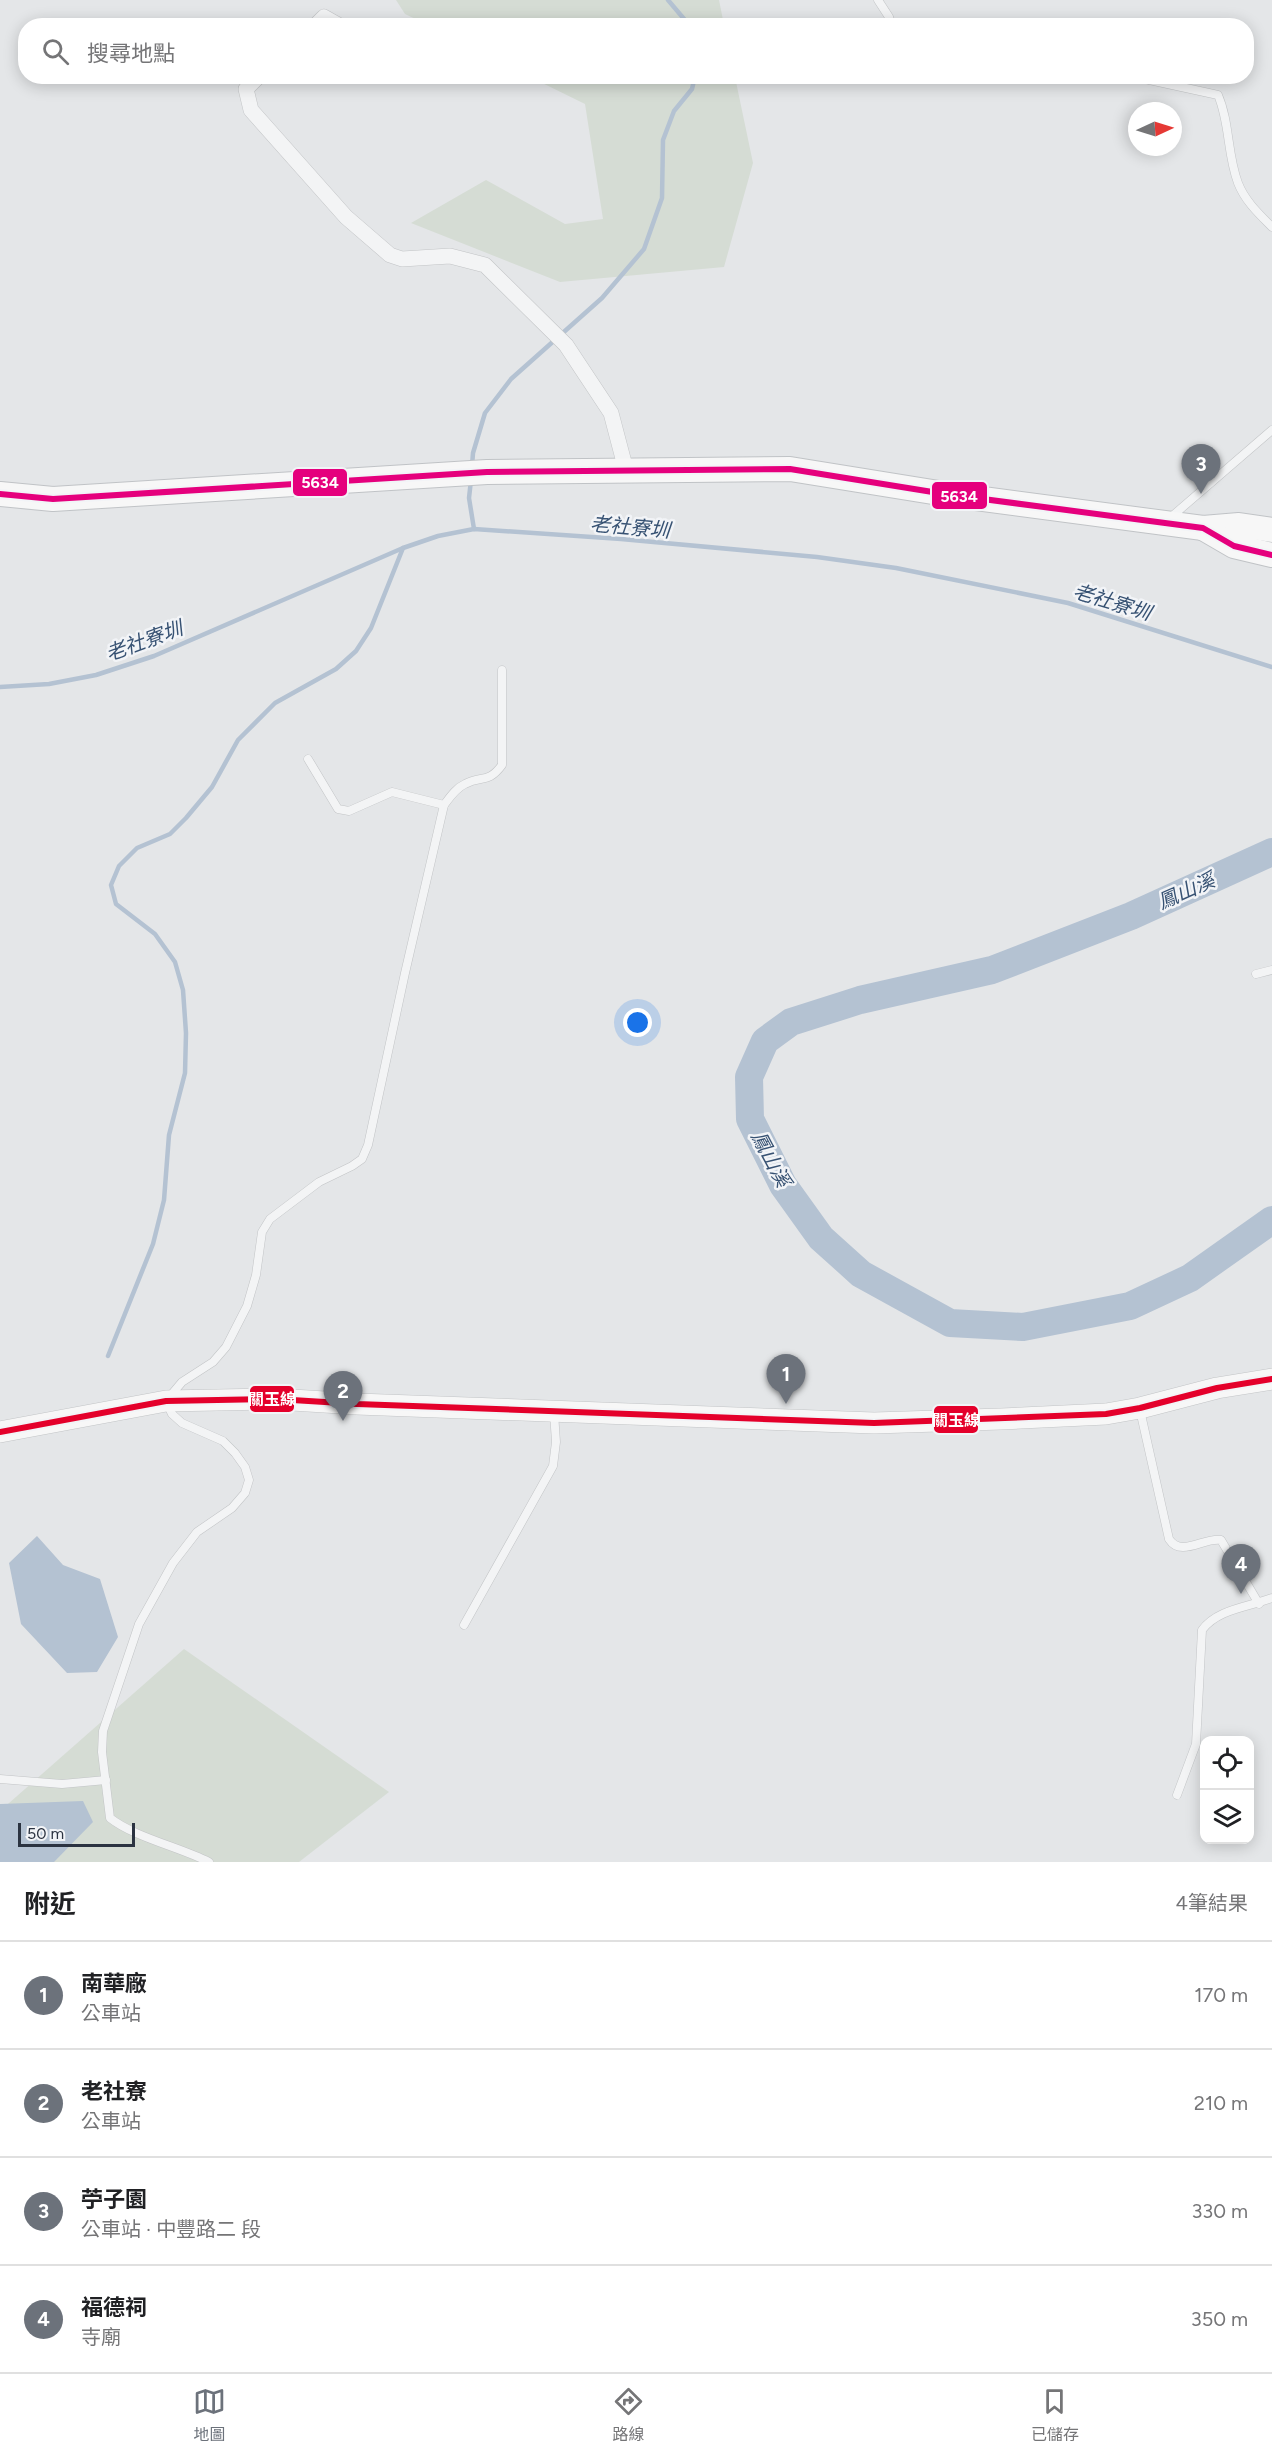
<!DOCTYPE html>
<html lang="zh-TW">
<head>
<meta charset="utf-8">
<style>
	body { margin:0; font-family:Figtree,"Noto Sans TC",sans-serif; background:#f2f2f2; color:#202124 }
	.controls { position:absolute; right:18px; bottom:18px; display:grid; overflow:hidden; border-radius:12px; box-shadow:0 3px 15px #0003 }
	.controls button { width:54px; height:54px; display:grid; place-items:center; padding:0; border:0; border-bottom:2px solid #e0e0e0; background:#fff; color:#202124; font:30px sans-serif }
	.compass { position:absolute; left:1128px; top:102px; width:54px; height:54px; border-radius:50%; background:#fff; box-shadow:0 3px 15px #0003; rotate:86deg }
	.scale { position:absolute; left:18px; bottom:15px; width:117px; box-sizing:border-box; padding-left:6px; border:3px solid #2b3341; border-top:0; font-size:16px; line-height:21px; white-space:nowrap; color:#2b3341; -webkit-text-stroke:4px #f2f4f7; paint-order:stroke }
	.you { position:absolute; left:638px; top:1023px; width:21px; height:21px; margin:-15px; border:4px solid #fff; border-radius:50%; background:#1a73e8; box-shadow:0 0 0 9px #1a73e833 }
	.badge { display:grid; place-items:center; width:39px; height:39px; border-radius:50%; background:#6c727b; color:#fff; font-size:20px; font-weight:700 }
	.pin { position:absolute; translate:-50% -50px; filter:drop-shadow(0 2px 3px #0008) }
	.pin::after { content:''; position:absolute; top:32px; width:21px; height:18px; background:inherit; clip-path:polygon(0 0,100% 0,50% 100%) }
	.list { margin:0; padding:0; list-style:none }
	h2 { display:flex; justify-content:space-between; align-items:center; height:78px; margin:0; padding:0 24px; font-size:26px }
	h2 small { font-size:20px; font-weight:400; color:#757577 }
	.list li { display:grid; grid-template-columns:39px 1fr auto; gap:18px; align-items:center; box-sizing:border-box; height:108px; padding:0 24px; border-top:2px solid #e0e0e0 }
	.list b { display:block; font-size:22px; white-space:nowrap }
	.list p { margin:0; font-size:20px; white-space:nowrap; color:#757577 }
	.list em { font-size:20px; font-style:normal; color:#757577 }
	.icon { flex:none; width:33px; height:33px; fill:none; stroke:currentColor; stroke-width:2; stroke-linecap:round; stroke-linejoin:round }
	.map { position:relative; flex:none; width:1272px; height:1862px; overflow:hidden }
	.search { position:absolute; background:#fff; box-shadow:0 3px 15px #0003; left:18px; right:18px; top:18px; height:66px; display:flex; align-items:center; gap:15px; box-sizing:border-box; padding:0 21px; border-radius:24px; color:#757577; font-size:22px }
	.sheet { height:510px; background:#fff }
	nav { display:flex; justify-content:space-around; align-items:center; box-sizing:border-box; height:84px; border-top:2px solid #e0e0e0; background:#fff; font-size:16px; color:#757577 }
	nav a { display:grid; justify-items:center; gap:3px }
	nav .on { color:#6c727b }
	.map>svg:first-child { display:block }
	.green { fill:#d5dcd4 }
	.water { fill:#b4c2d2 }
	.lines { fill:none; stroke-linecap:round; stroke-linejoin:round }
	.stream { stroke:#b4c2d2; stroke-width:4.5 }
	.river { stroke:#b4c2d2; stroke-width:28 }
	.lane-casing { stroke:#c2c4c6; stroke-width:9 }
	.street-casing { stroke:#c2c4c6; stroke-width:16 }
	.secondary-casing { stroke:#c2c4c6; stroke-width:22 }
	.primary-casing { stroke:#c0c3c6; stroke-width:26 }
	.lane { stroke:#f3f4f5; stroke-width:8 }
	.street { stroke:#f3f4f5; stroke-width:15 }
	.secondary { stroke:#f7f7f7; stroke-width:21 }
	.primary { stroke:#f7f7f7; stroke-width:24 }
	.bus-1-casing { stroke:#f2f4f7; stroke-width:10 }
	.bus-2-casing { stroke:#f2f4f7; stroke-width:10 }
	.bus-1 { stroke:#e5007d; stroke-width:6 }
	.bus-2 { stroke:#e4002b; stroke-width:6 }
	.labels { text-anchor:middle; stroke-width:5; stroke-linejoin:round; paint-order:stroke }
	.water-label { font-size:20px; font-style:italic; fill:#375273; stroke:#f2f4f7 }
	.line-badge { stroke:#f2f4f7; stroke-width:2 }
	.badge-label { font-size:16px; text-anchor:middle; font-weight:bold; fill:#fff }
</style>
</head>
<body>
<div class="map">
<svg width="1272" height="1862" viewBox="0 0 1272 1862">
	<rect width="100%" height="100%" fill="#e4e6e8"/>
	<g class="green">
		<path d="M396,0h323l5,25h-296l-23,-11z"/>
		<path d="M530,77h205l18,86 -29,104 -164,15 -149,-59 75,-43 79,44 38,-5 -18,-115z"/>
		<path d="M184,1649l205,143 -90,70h-299v-51z"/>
	</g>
	<g class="water">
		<path d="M37,1536l26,29 37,14 18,58 -21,35 -30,1 -46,-49 -12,-61z"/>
		<path d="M83,1801l10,21 -39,40h-54v-58z"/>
	</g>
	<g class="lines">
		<g class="stream">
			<path d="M668,0l22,26"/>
			<path d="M472,466l1,-13 12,-40 26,-34 91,-81 42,-49 18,-51 1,-58 11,-29 18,-22 3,-13"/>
			<path d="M471,480l-2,18 5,31"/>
			<path d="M0,687l49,-3 47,-9 58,-19 249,-108 35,-12 36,-7 147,10 196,18 79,11 172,35 204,64"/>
			<path d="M108,1356l45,-112 11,-44 5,-65 16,-62 1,-40 -3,-43 -8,-28 -20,-28 -39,-30 -5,-19 8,-19 18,-18 33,-14 16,-16 26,-31 26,-47 37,-37 61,-34 20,-18 15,-23 32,-80"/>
		</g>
		<path class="river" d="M1272,852l-141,64 -139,54 -132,30 -69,22 -26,19 -16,36 1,42 33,66 38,53 40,36 89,49 73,4 107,-21 60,-28 82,-58"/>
		<g class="lane-casing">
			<g id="lane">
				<path d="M878,0l11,17 3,9"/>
				<path d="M1131,76l87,19c12,28 9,59 20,88 7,18 21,31 34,44"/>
				<path d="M1170,518l102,-88"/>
				<path d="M308,759l30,50 11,2 43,-19 52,13"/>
				<path d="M1256,974l16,-4"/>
				<path d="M1140,1410l29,129c12,19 35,-2 52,1l38,64"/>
				<path d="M464,1625l89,-159 3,-24 -2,-29"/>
				<path d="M0,1779l62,5 44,-4"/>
				<path d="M1177,1795l19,-51 6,-114c15,-21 47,-23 70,-32"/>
				<path d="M209,1862c-30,-15 -75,-25 -99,-44l-8,-66 1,-21 36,-107 34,-61 24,-31 35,-24 13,-15 4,-13 -4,-13 -10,-14 -12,-12 -41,-18 -10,-9 -6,-13 16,-19 31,-20 13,-15 21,-41 9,-31 6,-43 8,-13 49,-37 33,-16 10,-7 6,-14 37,-172 39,-168c6,-8 12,-17 21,-21 17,-9 23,0 37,-19v-95"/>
			</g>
		</g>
		<g class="street-casing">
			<g id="street">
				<path d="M315,26l9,-9 16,9"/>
				<path d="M259,76l-13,13 5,21 95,107 44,38 12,4 48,-3 35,9 81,80 45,68 15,57"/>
			</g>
		</g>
		<g class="secondary-casing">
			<path id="secondary" d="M0,1432l166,-31 110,-2 81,5 517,19 127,-4 105,-5 34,-6 77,-20 55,-9"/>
		</g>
		<g class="primary-casing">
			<g id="primary">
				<path d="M0,494l53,5 434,-27 303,-3 155,25 258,34 36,-3 33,5"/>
				<path d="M1203,528l31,18 38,9"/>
			</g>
		</g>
		<use href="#lane" class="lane"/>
		<use href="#street" class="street"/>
		<use href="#secondary" class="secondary"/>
		<use href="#primary" class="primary"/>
		<g class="bus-1-casing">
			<path id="bus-1" d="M0,494l53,5 434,-27 303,-3 155,25 258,34 31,18 38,9"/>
		</g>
		<g class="bus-2-casing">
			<path id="bus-2" d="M0,1432l166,-31 110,-2 81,5 517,19 232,-9 34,-6 77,-20 55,-9"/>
		</g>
		<use href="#bus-1" class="bus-1"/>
		<use href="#bus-2" class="bus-2"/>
	</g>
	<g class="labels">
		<g class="water-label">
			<text transform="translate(630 527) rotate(5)" y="7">老社寮圳</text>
			<text transform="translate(1112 602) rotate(17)" y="7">老社寮圳</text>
			<text transform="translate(144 641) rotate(-20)" y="7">老社寮圳</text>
			<text transform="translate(1186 891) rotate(-24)" y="7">鳳山溪</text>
			<text transform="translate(771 1159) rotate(62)" y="7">鳳山溪</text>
		</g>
	</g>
	<g class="line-badge">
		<rect x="292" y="468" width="56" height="29" rx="6" fill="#e5007d"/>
		<rect x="931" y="481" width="57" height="29" rx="6" fill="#e5007d"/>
		<rect x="249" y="1385" width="46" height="28" rx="6" fill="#e4002b"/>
		<rect x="933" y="1405" width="46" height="29" rx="6" fill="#e4002b"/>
	</g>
	<g class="badge-label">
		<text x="320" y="488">5634</text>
		<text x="959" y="502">5634</text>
		<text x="272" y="1405">關玉線</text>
		<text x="956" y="1426">關玉線</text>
	</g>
</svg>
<div class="controls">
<button><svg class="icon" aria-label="locate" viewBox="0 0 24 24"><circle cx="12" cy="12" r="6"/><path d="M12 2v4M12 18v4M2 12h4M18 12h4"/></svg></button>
<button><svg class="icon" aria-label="layers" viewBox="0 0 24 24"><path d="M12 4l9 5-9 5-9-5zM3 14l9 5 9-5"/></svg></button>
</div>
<svg class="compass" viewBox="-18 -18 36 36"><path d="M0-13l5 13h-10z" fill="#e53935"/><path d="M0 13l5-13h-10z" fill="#757577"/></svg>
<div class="scale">50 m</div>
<div class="you"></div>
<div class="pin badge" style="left:786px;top:1404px">1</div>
<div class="pin badge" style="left:343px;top:1421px">2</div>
<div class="pin badge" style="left:1201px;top:494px">3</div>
<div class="pin badge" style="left:1241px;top:1594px">4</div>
<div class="search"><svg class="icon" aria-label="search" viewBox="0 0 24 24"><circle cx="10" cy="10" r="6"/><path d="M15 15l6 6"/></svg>搜尋地點</div>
</div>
<section class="sheet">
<h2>附近<small>4筆結果</small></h2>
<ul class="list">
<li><span class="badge">1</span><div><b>南華廠</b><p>公車站</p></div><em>170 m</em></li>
<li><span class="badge">2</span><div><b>老社寮</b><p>公車站</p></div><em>210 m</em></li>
<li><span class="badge">3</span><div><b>苧子園</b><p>公車站 · 中豐路二 段</p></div><em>330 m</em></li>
<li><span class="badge">4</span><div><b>福德祠</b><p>寺廟</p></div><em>350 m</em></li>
</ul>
</section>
<nav>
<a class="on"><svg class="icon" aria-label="map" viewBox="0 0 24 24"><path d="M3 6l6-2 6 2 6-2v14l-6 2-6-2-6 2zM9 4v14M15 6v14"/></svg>地圖</a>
<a><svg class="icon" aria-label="directions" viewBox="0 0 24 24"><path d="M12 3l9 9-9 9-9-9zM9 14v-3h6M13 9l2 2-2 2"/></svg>路線</a>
<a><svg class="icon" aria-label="saved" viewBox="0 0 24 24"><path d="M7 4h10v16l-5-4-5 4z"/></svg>已儲存</a>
</nav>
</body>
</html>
